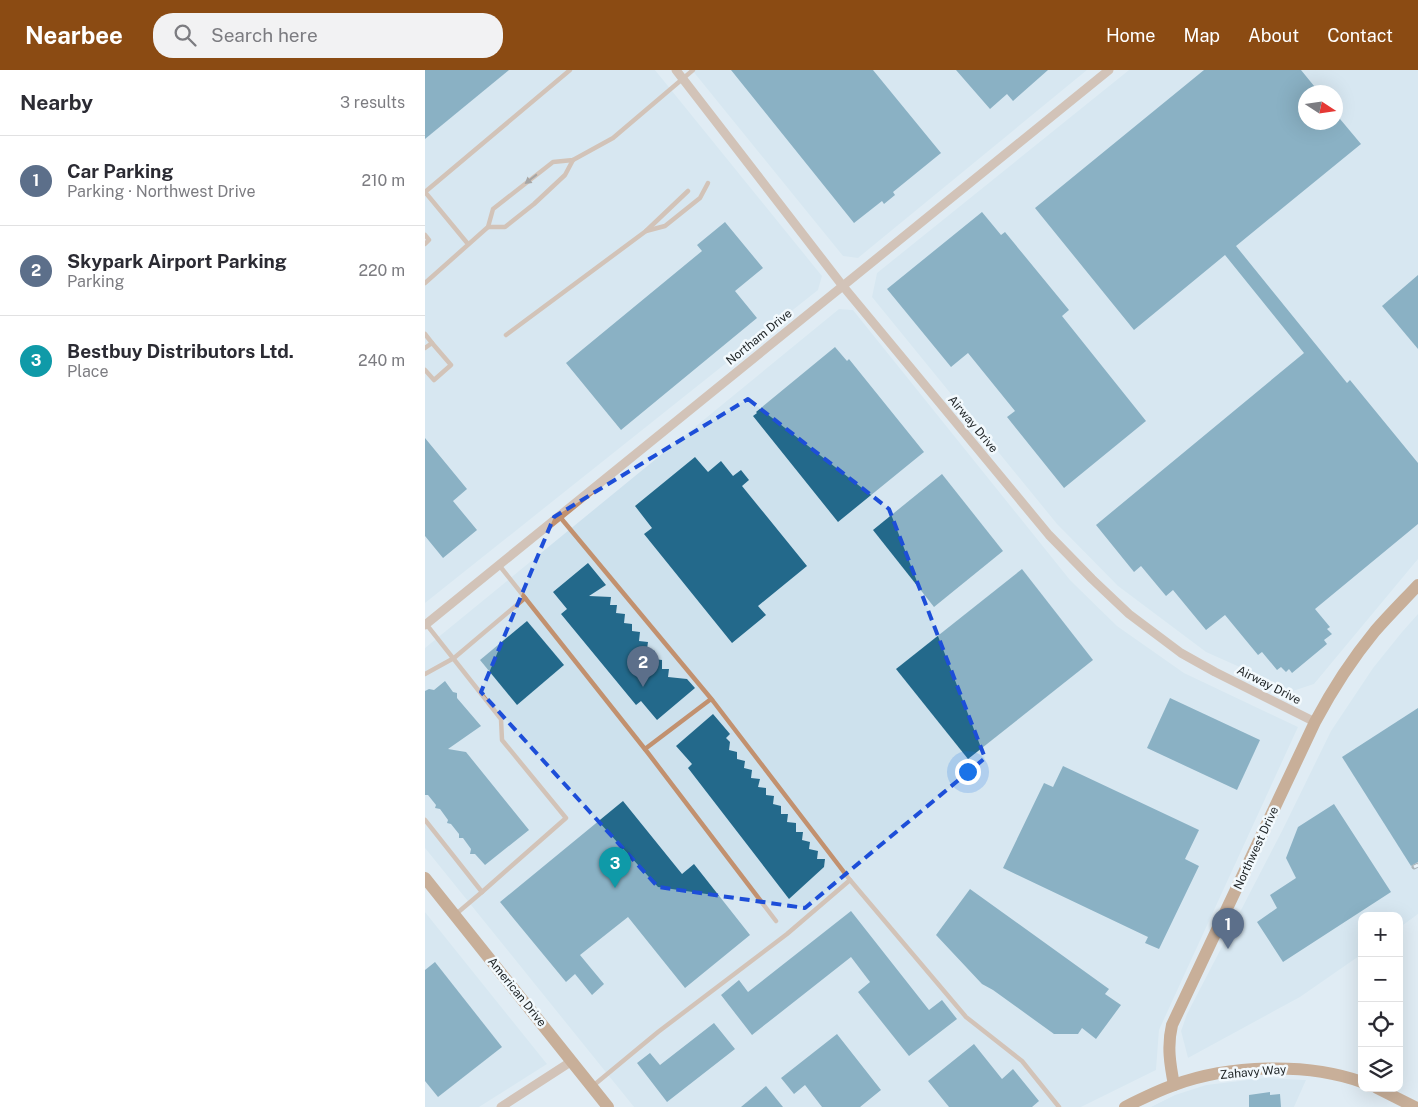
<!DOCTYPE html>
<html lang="en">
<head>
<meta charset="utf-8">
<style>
	body { margin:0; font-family:"Public Sans",sans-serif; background:#f2f2f3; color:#2b2b33 }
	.controls { position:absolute; right:15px; bottom:15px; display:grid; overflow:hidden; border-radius:10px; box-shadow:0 5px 20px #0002 }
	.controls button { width:45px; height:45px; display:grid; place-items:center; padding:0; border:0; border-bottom:1px solid #e1e1e2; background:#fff; color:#2b2b33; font:25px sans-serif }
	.compass { position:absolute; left:873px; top:15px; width:45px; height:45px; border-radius:50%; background:#fff; box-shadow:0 5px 20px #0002; rotate:102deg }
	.you { position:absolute; left:542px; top:701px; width:18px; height:18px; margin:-12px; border:4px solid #fff; border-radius:50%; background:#1a73e8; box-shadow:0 0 0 8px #1a73e833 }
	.badge { display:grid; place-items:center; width:32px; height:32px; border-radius:50%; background:#8b4b13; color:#fff; font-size:16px; font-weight:700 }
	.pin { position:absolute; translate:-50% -41px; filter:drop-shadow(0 1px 2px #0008) }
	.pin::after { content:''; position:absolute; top:26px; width:18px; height:15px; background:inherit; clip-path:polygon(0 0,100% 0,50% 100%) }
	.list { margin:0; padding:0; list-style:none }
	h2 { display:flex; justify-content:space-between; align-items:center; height:65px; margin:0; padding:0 20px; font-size:21px }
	h2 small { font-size:16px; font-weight:400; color:#7c7c81 }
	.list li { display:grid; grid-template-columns:32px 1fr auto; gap:15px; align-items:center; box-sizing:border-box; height:90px; padding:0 20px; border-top:1px solid #e1e1e2 }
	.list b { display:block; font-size:19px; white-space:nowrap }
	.list p { margin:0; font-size:16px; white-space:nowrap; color:#7c7c81 }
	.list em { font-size:16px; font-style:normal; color:#7c7c81 }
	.icon { flex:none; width:28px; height:28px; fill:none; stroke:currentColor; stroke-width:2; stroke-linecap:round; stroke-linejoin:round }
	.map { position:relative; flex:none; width:993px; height:1037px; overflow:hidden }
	header { display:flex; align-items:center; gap:30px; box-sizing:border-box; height:70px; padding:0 25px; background:#8b4b13; color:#fff }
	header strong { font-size:24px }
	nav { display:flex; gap:28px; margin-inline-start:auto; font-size:18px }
	.search { width:350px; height:45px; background:#f2f2f3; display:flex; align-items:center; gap:12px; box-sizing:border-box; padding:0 18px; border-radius:20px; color:#7c7c81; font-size:19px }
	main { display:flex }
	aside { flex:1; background:#fff }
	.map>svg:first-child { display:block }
	.built { fill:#cde1ed; fill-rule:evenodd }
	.building { fill:#23698b }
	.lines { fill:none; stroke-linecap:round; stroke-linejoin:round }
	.lane { stroke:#c2916f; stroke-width:4.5 }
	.street { stroke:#c2916f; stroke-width:9 }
	.secondary { stroke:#ab642b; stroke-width:12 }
	.rail-casing { stroke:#6a7175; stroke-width:5 }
	.rail { stroke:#f2f9fd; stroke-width:3; stroke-dasharray:9; stroke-linecap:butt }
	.oneway { fill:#625145 }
	.marked { fill:none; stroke:#1d4ed8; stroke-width:4; stroke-dasharray:10 6; stroke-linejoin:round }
	.labels { text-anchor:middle; stroke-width:5; stroke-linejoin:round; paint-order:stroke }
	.street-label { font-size:12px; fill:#222729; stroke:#f2f9fd }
</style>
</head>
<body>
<header>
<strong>Nearbee</strong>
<div class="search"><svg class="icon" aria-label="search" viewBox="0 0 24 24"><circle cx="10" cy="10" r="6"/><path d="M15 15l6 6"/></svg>Search here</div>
<nav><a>Home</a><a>Map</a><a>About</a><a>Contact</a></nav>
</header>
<main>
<aside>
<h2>Nearby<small>3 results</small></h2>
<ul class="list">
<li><span class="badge" style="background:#5c6f8a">1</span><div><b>Car Parking</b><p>Parking · Northwest Drive</p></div><em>210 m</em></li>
<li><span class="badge" style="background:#5c6f8a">2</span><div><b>Skypark Airport Parking</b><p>Parking</p></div><em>220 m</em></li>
<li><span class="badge" style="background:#0f9aa8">3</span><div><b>Bestbuy Distributors Ltd.</b><p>Place</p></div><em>240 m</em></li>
</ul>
</aside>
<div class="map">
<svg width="993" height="1037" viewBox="0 0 993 1037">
	<rect width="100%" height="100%" fill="#e0ecf4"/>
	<g class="built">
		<path d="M0,0h230l167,206 -4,14 -393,313z"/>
		<path d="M267,0h395l-229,188 -15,-2z"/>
		<path d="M704,0h289v489l-104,125 -21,7 -87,-39 -88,-66 -61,-62 -185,-227 5,-24zM881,22h30v30h-30z"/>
		<path d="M414,239l14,1 217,270 47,46 67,47 114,54 -139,303 -3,40 -75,37h-447l-209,-259v-200z"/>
		<path d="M993,544v300l-19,14v-12h-37v38l-62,43 -112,61 -7,-27 6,-17 95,-183 49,-100 42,-63 29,-36z"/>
		<path d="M0,842l122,152 -68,43h-54z"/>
		<path d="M840,1008l41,2 -12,27h-143l24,-12 31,-10z"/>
	</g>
	<g class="building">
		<path d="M0,0h84l-84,69z"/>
		<path d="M306,0h142l68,83 -48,39 2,3 -11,9 -2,-3 -28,22z"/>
		<path d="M531,0h92l-35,31 -6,-7 -17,15z"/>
		<path d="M779,0h97l18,22h-14v30h30v-9l26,31 -125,102 111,137 3,-3 68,83v61l-103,85 15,18 -3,2 5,5 -8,6 3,4 -35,29 -3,-4 -3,3 -5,-5 -4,3 -15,-18 -4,3 -33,-40 -19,15 -33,-40 -7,6 -25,-30 -7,6 -38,-47 208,-172 -79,-98 -91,75 -99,-122z"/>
		<path d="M557,142l19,23 4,-3 64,78 -7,6 84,105 -82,67 -57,-71 8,-6 -47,-58 -17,14 -64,-78z"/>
		<path d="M300,152l38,46 -28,23 22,27 -136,112 -55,-67 136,-112 -5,-6z"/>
		<path d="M993,205v74l-36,-43z"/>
		<path d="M410,277l12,14 2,-2 75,93 -86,70 -85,-106 4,-3 -1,-1z"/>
		<path d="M0,368l42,51 -14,12 24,29 -34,28 -18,-22z"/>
		<path d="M270,387l13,15 13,-11 12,15 8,-6 8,10 -7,6 65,80 -49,40 8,9 -34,28 -88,-109 8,-6 -17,-22z"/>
		<path d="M517,404l61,77 -69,56 -61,-77z"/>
		<path d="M163,493l18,22 -17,11 22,1 -1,8h7l-1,8 9,1 -1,9 8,1v7l8,1 -1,9 9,1 -1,7 8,2 -1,8 8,1v9h7l-1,8 19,2 8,9 -38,32 -16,-19 -5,4 -75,-91 6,-5 -14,-17z"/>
		<path d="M597,499l71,91 -125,99 -72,-90z"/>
		<path d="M102,551l37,44 -47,40 -37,-45z"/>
		<path d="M20,611l8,11 4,1v5l24,28 -33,23 18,3 63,78 -44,35 -10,-11h-5l1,-5 -8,-11h-4v-4l-8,-10 -4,-1 1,-3 -8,-11 -5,-1 1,-3 -8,-10h-3v-104l4,-2 5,1z"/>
		<path d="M745,628l90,42 -23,50 -90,-42z"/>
		<path d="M993,638v154l-7,4 -69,-109z"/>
		<path d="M288,644l17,20 -4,4 4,4 -1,8 8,2v7l8,2 -1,7 8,2 -1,8 9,1 -2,8 8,1v7l8,1 -1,8 8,2v8h7l-1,8 9,1v9h7l-1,8 8,2 -1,7 9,2 -1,8h8l-1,8 -35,32 -101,-131 4,-4 -16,-18z"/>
		<path d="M638,696l136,64 -14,29 14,7 -40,83 -14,-6 3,-6 -145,-69 41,-85 9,4z"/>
		<path d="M198,731l59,73 12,-10 56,71 -65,53 -57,-71 -48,38 24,29 -12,11 -17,-21 -9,8 -66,-80z"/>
		<path d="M909,734l57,88 -108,70 -26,-40 20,-14 -7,-13 26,-17 -10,-20 12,-31z"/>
		<path d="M545,819l139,100 -4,5 16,11 -25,34 -14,-11 -4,6h-24l-61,-44 -11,-6 -46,-49z"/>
		<path d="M426,841l78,99 13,-10 15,19 -48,37 -51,-64 12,-10 -19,-25 -99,78 -31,-40 18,-15 9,12z"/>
		<path d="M10,892l67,85 -64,50 -13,-16v-111z"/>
		<path d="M289,953l21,26 -68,53 -30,-39 13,-10 10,12z"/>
		<path d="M412,964l44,56 -21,17h-38l-17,-22 -11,9 -13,-16z"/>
		<path d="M549,974l28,35 11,-10 26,32 -7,6h-83l-21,-26z"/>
		<path d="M341,1016l17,21h-42z"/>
		<path d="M845,1022v3l10,-1 1,13h-32v-12z"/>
	</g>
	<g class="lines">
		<g class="lane">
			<path d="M63,157h17l29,-23 31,-29 8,-15"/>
			<path d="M221,161l19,-5 35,-28 8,-15"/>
			<path d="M0,165l4,5 -4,4"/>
			<path d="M43,174l-43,-52 145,-122"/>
			<path d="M0,213l63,-56 5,-18 60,-47 20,-2 40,-22 80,-68"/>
			<path d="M0,264l7,9"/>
			<path d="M81,265l140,-104 42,-40"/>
			<path d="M0,278l7,-5 19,22 -17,15 -9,-10"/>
			<path d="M135,447l153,184 137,179"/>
			<path d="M74,495l149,188 128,168"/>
			<path d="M1,554l75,95 1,21 64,78 -84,74"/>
			<path d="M0,604l29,-16 71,-60"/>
			<path d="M220,679l66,-50"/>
			<path d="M0,750l57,72 -26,22"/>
			<path d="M169,1015l64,-53 129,-98 63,-54 116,137 56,44 37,46"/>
		</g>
		<g class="street">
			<path d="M251,0l166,215 207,250 43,44 37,35 52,39 34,19 100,50"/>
			<path d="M0,555l684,-555"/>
			<path d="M76,1037l71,-46"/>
		</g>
		<g class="secondary">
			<path d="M0,808l183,229"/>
			<path d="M749,1015c-4,-21 -7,-39 -2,-60l143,-303c17,-32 37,-63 60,-91 14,-16 29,-31 43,-46"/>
			<path d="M952,1018l38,19"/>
			<path d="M700,1037c16,-8 32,-16 49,-22 54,-20 133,-23 188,-3"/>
		</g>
		<g class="rail-casing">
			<path id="rail" d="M989,797l4,-2"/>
		</g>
		<use href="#rail" class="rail"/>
	</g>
	<defs><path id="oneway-solid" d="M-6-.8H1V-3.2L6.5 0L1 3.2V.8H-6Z" transform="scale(1.25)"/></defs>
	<use class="oneway" href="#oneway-solid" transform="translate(106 109) rotate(142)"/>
	<path d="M0 0H993V1037H0ZM323,329l141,110 96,249 -180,150 -147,-21 -177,-195 73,-175z" fill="#e0ecf4" fill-opacity=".55" fill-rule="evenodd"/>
	<path class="marked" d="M323,329l141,110 96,249 -180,150 -147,-21 -177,-195 73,-175z"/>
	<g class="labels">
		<g class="street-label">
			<text transform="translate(334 267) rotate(-39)" y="4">Northam Drive</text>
			<text transform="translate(548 354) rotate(50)" y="4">Airway Drive</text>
			<text transform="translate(844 615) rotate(27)" y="4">Airway Drive</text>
			<text transform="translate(831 778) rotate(-65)" y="4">Northwest Drive</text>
			<text transform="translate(92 922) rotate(51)" y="4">American Drive</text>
			<text transform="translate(828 1002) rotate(-5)" y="4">Zahavy Way</text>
		</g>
	</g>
</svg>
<div class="controls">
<button>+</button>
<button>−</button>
<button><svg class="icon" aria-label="locate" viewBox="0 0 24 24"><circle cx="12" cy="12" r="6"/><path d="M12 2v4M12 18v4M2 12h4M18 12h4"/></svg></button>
<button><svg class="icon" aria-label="layers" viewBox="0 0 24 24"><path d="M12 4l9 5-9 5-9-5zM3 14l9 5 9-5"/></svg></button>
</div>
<svg class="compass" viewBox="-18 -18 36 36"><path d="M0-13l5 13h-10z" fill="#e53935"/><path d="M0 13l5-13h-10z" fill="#7c7c81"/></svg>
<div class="you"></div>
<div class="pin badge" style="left:803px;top:879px;background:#5c6f8a">1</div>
<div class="pin badge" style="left:218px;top:617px;background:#5c6f8a">2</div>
<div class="pin badge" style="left:190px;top:818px;background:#0f9aa8">3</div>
</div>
</main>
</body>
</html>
